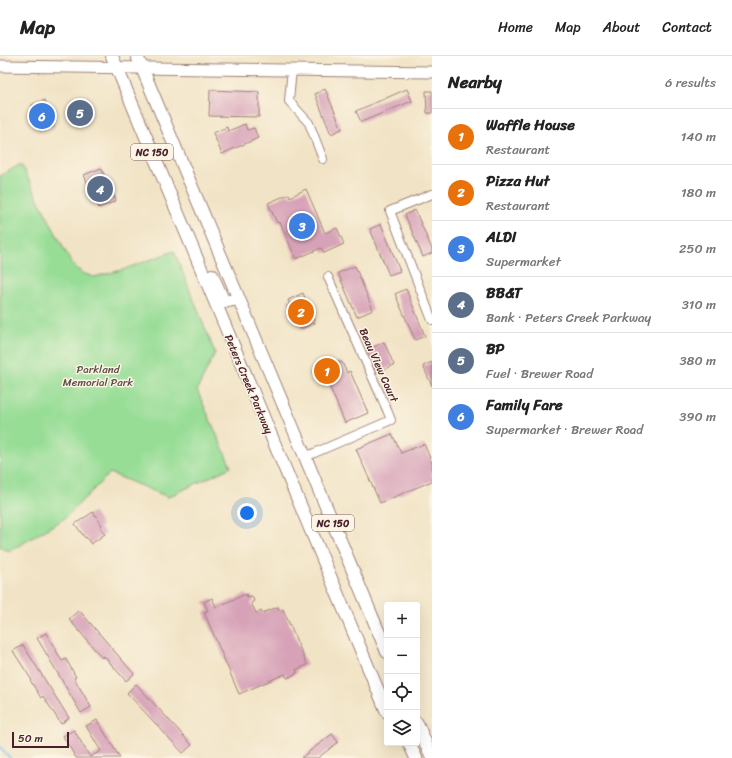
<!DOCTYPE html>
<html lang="en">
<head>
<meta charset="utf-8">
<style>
	body { margin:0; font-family:Sriracha,sans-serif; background:#f2f2f2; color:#222 }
	.controls { position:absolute; right:12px; bottom:12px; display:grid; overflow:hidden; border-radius:4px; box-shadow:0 4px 16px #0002 }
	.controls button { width:36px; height:36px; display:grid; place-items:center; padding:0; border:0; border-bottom:1px solid #e0e0e0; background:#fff; color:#222; font:20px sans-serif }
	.scale { position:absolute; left:12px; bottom:10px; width:57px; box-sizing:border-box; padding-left:4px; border:2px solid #4a1f2b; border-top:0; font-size:11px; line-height:14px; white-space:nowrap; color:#4a1f2b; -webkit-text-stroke:3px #fcf5e5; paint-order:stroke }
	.you { position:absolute; left:247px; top:457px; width:14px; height:14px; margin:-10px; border:3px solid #fff; border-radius:50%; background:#1a73e8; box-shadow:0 0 0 6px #1a73e833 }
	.badge { display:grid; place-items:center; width:26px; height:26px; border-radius:50%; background:#d1495b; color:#fff; font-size:13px; font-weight:700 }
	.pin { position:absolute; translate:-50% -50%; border:2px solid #fff; box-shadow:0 1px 4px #0006 }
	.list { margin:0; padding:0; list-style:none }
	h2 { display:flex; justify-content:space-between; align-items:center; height:52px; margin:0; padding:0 16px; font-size:17px }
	h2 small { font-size:13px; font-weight:400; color:#767676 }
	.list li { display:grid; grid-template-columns:26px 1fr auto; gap:12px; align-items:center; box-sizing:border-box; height:56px; padding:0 16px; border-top:1px solid #e0e0e0 }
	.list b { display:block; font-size:15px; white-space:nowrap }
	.list p { margin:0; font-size:13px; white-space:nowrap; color:#767676 }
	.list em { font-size:13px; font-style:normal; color:#767676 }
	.icon { flex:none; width:22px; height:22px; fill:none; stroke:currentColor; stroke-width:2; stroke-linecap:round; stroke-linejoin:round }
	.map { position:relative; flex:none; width:432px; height:702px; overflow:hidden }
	header { display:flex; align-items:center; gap:24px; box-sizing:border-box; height:56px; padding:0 20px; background:#fff; border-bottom:1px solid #e0e0e0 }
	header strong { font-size:19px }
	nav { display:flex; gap:22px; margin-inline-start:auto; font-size:14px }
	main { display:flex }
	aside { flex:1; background:#fff }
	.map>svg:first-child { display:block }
	.green { fill:#97dd96; stroke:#707e60 }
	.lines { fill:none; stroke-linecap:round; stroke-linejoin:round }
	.stream { stroke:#71bcea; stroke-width:2.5 }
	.building { fill:#d7a2b8 }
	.street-casing { stroke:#9e8178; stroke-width:10 }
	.secondary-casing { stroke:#9e8178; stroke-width:13 }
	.primary-casing { stroke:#9e8178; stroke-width:14 }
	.street { stroke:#fff; stroke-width:8 }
	.secondary { stroke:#fff; stroke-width:11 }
	.primary { stroke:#fff; stroke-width:12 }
	.labels { text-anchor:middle; stroke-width:3; stroke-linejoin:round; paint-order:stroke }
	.shield { fill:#fcf5e5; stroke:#7f5f63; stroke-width:1 }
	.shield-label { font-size:10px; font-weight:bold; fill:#4a1f2b }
	.street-label { font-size:11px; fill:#4a1f2b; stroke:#fcf5e5 }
	.park-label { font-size:11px; fill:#5d4e46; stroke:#fcf5e5 }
</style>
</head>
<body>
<header>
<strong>Map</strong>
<nav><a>Home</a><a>Map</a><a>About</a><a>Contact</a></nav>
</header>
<main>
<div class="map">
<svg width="432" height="702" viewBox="0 0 432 702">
	<rect width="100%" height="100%" fill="#fcf5e5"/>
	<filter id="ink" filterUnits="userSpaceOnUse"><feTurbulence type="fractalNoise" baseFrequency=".025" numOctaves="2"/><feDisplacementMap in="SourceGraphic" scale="8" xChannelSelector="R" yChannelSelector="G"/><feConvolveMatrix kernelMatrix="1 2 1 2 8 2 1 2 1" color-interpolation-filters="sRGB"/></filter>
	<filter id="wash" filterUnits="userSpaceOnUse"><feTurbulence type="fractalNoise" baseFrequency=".012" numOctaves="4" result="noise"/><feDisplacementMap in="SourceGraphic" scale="16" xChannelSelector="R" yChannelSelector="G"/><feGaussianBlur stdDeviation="0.9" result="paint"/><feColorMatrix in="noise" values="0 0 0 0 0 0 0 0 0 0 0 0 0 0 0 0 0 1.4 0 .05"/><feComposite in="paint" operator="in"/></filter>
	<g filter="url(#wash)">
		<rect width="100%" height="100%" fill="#f1e3c5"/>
		<path class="green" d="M21,108l18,37 33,63 10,9 12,4 28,-7 52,-19 41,102 -18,37 34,77 -63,30 -58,-24 -45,45 -55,33 -10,-3v-372z"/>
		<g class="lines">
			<path class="stream" d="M0,691l10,11"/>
		</g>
		<g id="blocks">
			<g class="building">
				<path d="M325,33l17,40 -11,5 -16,-40z"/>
				<path d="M407,33l5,12 -51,21 -5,-11z"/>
				<path d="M210,34l49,2v25l-50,-1z"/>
				<path d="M426,35h6v22h-5z"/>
				<path d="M45,44l9,26 -14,5 -8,-26z"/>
				<path d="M245,68l2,6 7,-2 4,10 -36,16 -9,-21 14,-6 1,4z"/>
				<path d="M101,112l15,33 -17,7 -15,-33z"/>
				<path d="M306,133l19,44 12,-5 7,16 -20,9 -3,-5 -25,11 -16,-37 -3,1 -9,-20 21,-9 1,3z"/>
				<path d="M415,154l17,39v4l-9,4 -18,-42z"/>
				<path d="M381,168l19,47 -11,4 -19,-46z"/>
				<path d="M355,210l18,44 -16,7 -19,-44z"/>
				<path d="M406,233l19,47 -10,4 -20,-46z"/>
				<path d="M303,237l12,30 -14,6 -13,-29z"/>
				<path d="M384,286l10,23 -17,8 -10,-23z"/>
				<path d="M339,305l1,2 2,-1 5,11 3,-2 18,42 -23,10 -20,-47 -9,4 -3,-8z"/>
				<path d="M432,306v24l-9,-20z"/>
				<path d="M392,378l9,19 23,-9 8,19v18l-52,22 -24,-54z"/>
				<path d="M93,456l9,13 -2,2 5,7 -14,10 -5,-7 -1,1 -10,-14z"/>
				<path d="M246,538l1,3 5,-1 2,5 -3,2 5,10 5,-2 1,2 16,-6 2,4 3,-2 24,56 -11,5 1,3 -10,5 -2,-4 -46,20 -35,-82 4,-1 -4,-9 8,-4 4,9z"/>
				<path d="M79,554l55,64 -8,7 -22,-25 -2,2 -33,-39z"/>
				<path d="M46,577l16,28 4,-2 10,18 -2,1 17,29 -10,6 -44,-75z"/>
				<path d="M23,589l46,73 -8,6 -18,-28 -2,2 -11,-18 1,-1 -18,-28z"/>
				<path d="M136,628l56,61 -9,8 -56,-60z"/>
				<path d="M97,664l23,38h-44l-13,-22 11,-6 16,27 11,-6 -15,-25z"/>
				<path d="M332,678l6,8 -20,16h-17z"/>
			</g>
		</g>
	</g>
	<g filter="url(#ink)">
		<use href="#blocks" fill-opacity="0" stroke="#9e8178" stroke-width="1"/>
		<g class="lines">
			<g class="street-casing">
				<g id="street">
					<path d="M292,13l-3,32 20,22 14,36"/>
					<path d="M432,138l-42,17 42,109"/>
					<path d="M305,401l86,-37 -4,-10 -59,-133"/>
				</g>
			</g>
			<g class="secondary-casing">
				<path id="secondary" d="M0,10l432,6"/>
			</g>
			<g class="primary-casing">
				<g id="primary">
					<path d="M112,0l275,656"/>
					<path d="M137,0l250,596"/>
					<path d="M212,219l12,27 14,-3"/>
					<path d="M417,667l15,35"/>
					<path d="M409,687l7,15"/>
				</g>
			</g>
			<use href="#street" class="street"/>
			<use href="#secondary" class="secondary"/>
			<use href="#primary" class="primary"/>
		</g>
	</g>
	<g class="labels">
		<g class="shield">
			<rect x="131" y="88" width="42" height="16" rx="3"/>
			<rect x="312" y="459" width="42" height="16" rx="3"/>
		</g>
		<g class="shield-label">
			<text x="152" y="100">NC 150</text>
			<text x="333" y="471">NC 150</text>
		</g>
		<g class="street-label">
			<text transform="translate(379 309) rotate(66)" y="4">Beau View Court</text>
			<text transform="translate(249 328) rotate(67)" y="4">Peters Creek Parkway</text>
		</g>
		<g class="park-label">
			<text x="98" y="317">Parkland<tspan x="98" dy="13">Memorial Park</tspan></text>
		</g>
	</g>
</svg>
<div class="controls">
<button>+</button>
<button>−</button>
<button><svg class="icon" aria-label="locate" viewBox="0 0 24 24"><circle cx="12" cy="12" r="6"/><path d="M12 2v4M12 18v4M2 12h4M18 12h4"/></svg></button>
<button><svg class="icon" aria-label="layers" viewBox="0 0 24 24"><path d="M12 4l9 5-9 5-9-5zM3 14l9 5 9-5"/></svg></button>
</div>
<div class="scale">50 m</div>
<div class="you"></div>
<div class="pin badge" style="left:327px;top:315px;background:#e8710a">1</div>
<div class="pin badge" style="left:301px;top:256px;background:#e8710a">2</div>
<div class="pin badge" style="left:302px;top:170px;background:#3f7fe0">3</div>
<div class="pin badge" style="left:100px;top:133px;background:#5c6f8a">4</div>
<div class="pin badge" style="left:80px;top:57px;background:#5c6f8a">5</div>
<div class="pin badge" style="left:42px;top:60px;background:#3f7fe0">6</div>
</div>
<aside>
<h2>Nearby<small>6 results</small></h2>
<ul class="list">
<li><span class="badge" style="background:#e8710a">1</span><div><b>Waffle House</b><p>Restaurant</p></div><em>140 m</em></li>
<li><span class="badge" style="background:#e8710a">2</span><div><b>Pizza Hut</b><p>Restaurant</p></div><em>180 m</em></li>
<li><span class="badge" style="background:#3f7fe0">3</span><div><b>ALDI</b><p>Supermarket</p></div><em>250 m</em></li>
<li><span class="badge" style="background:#5c6f8a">4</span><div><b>BB&amp;T</b><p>Bank · Peters Creek Parkway</p></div><em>310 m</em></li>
<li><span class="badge" style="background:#5c6f8a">5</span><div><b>BP</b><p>Fuel · Brewer Road</p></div><em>380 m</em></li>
<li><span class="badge" style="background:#3f7fe0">6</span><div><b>Family Fare</b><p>Supermarket · Brewer Road</p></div><em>390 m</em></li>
</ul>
</aside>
</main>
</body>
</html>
